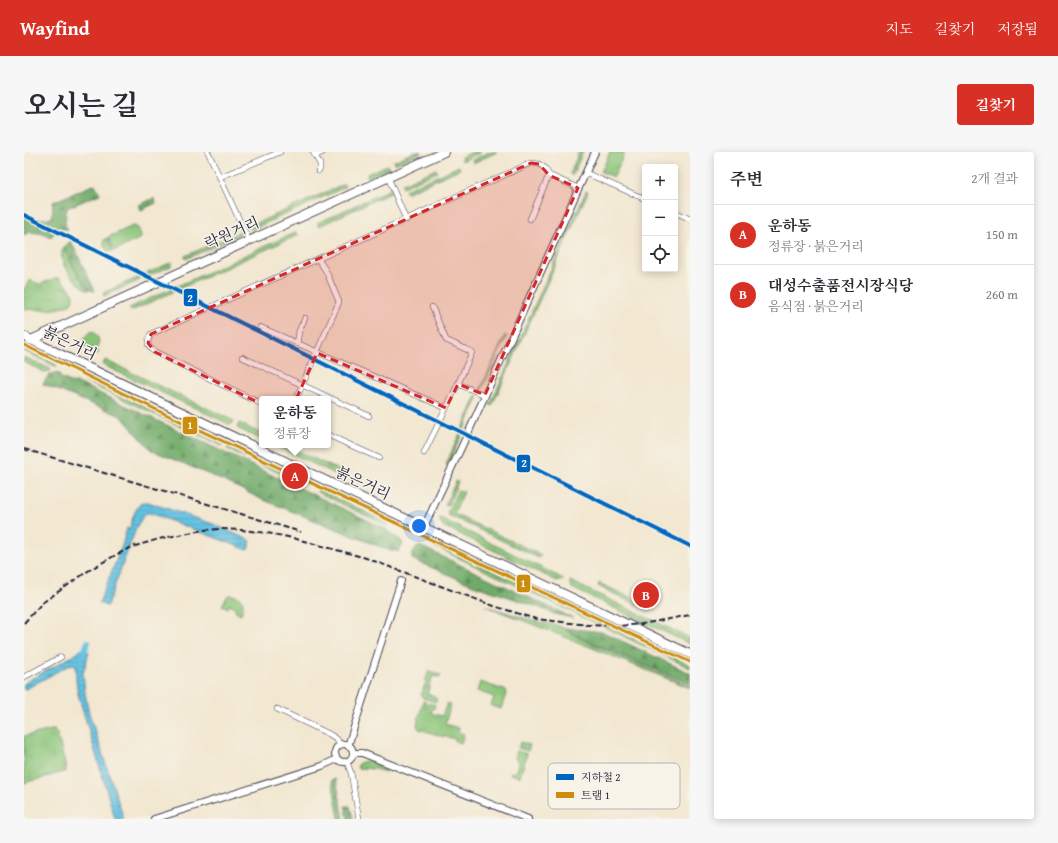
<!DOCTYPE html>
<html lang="ko">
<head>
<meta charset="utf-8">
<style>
	body { margin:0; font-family:"Gentium Book Plus","Noto Serif KR",serif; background:#f7f7f7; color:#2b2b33 }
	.controls { position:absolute; right:12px; top:12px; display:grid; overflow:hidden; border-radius:4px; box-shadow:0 2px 10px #0003 }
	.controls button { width:36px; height:36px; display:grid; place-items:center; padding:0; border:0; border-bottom:1px solid #e1e1e2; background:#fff; color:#2b2b33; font:20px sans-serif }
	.you { position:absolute; left:395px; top:374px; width:14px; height:14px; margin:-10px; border:3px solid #fff; border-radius:50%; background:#1a73e8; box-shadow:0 0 0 6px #1a73e833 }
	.badge { display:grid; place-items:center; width:26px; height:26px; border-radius:50%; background:#d93025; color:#fff; font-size:13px; font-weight:700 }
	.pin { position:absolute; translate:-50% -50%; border:2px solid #fff; box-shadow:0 1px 4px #0006 }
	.popup { position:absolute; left:235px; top:244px; width:72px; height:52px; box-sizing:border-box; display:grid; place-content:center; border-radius:4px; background:#fff; filter:drop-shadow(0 1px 3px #0005); font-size:13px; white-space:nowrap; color:#7c7c81 }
	.popup b { font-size:15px; color:#2b2b33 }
	.popup::after { content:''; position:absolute; left:50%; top:100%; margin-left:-8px; border:8px solid transparent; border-top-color:#fff }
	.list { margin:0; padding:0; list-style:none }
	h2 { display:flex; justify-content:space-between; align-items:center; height:52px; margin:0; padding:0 16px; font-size:17px }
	h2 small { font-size:13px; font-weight:400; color:#7c7c81 }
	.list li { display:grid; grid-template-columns:26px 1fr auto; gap:12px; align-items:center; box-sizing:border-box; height:60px; padding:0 16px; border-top:1px solid #e1e1e2 }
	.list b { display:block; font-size:15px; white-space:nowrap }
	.list p { margin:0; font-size:13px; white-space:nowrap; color:#7c7c81 }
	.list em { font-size:13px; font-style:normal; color:#7c7c81 }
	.icon { flex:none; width:22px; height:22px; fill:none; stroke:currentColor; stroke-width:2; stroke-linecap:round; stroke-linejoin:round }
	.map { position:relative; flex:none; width:666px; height:667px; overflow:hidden; border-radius:4px }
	header { display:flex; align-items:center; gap:24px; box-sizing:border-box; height:56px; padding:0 20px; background:#d93025; color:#fff }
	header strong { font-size:19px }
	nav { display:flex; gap:22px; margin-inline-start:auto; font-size:14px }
	.intro { display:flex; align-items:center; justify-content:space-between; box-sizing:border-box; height:96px; padding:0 24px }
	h1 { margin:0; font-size:28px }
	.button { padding:10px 18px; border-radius:4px; background:#d93025; color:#fff; font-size:14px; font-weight:700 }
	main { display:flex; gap:24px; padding:0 24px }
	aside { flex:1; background:#fff; border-radius:4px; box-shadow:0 2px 10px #0003 }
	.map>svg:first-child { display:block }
	.grass { fill:url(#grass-tufts); stroke:#56735a }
	.forest { fill:url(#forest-firs); stroke:#486652 }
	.water { fill:url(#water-rules); stroke:#43728e }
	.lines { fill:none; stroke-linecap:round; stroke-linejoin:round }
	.canal { stroke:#64c2e2; stroke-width:6 }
	.minor-casing { stroke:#414051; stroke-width:6 }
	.tertiary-casing { stroke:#414051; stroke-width:8 }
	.primary-casing { stroke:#414051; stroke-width:10 }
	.trunk-casing { stroke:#414051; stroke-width:10 }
	.minor { stroke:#fff; stroke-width:5 }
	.tertiary { stroke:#fff; stroke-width:6 }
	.primary { stroke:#fff; stroke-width:8 }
	.trunk { stroke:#fff; stroke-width:8 }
	.rail { stroke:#22223b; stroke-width:2; stroke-dasharray:6 3; stroke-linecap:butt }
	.tram-1-casing { stroke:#f7f3e8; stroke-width:6 }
	.tram-1 { stroke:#cc8c0c; stroke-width:3 }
	.metro-1-casing { stroke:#f7f3e8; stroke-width:7 }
	.metro-1 { stroke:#0065bd; stroke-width:4 }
	.marked { fill:#d62828; fill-opacity:0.2; stroke:#d62828; stroke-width:3; stroke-dasharray:8 5; stroke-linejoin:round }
	.labels { text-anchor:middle; stroke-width:3; stroke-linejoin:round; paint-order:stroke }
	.street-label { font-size:15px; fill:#22223b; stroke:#f7f3e8 }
	.key { fill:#f7f3e8; stroke:#b7b4b4; stroke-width:1 }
	.key-label { font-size:11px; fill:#22223b }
	.line-badge { stroke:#f7f3e8; stroke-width:1.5 }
	.badge-label { font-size:11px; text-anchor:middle; font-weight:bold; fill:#fff }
</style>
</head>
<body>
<header>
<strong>Wayfind</strong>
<nav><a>지도</a><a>길찾기</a><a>저장됨</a></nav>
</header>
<div class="intro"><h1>오시는 길</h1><a class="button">길찾기</a></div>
<main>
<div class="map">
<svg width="666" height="667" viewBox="0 0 666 667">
	<defs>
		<pattern id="grass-tufts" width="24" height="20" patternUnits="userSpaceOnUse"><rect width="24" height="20" fill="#8ac478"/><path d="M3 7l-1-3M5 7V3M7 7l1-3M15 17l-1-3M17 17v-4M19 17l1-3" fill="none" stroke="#77a869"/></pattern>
		<pattern id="forest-firs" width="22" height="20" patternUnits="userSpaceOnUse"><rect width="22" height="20" fill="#6faa68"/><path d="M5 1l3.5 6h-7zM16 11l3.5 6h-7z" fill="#5b8a57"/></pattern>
		<pattern id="water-rules" width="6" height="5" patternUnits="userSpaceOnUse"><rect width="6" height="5" fill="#64c2e2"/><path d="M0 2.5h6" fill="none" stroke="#56a6c3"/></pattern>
	</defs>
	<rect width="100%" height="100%" fill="#f7f3e8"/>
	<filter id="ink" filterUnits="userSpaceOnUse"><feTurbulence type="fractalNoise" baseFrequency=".025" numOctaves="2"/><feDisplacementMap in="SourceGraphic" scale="8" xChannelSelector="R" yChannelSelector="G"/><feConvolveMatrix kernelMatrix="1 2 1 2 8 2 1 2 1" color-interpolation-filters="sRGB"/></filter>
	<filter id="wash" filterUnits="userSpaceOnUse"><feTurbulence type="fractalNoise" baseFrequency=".012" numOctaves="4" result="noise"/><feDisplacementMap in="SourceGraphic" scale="16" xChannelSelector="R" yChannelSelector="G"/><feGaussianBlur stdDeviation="0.9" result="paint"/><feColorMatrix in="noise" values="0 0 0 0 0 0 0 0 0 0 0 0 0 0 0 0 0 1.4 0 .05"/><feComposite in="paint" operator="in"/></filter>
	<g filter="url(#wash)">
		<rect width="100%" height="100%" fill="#f2e7d0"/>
		<g class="grass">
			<path d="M390,0h8l-27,12 -1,-3z"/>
			<path d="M449,0h8l-19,9 -1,-4z"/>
			<path d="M465,0h8l-24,11 -1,-3z"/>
			<path d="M555,0h4l-11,24 -2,-2z"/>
			<path d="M586,0h15l-11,25 -13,-5z"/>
			<path d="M363,13l2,3 -21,10 -1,-4z"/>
			<path d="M435,14l1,3 -54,24 -1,-3z"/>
			<path d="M412,17l1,3 -34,15 -1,-3z"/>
			<path d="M320,32l1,3 -92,42h-3l-2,-2z"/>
			<path d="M367,37l1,3 -73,34 -2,-3z"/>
			<path d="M562,39l2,1 -65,145 -2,-1z"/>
			<path d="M109,74h2c4,2 6,7 6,12l-2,1 -25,12 -6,-14z"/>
			<path d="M217,79l-2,4 -53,24 -1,-3z"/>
			<path d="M272,80l2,3 -167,76 -2,-3z"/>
			<path d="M83,86l6,13c-7,2 -10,-5 -9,-11z"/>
			<path d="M39,95l15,28 11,15h-3c-8,-6 -22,-20 -24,-30 -1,-5 0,-9 1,-13z"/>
			<path d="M148,110v2l-1,2 -25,11h-3v-2z"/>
			<path d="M115,125l-1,4 -34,15 -1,-3z"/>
			<path d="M32,126h3c4,4 12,10 14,17 4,18 -39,15 -49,14v-19l5,-10 11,4z"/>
			<path d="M69,179c7,8 7,10 3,19l3,2 -2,2c-3,-2 -9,-4 -12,-7 -5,-7 2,-14 8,-16z"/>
			<path d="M481,183l2,1 -26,55 -1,-1z"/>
			<path d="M496,186l2,1 -30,67 -2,-1z"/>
			<path d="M0,197l32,15 1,3 -33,-16z"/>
			<path d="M0,205l27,12 -1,2 -6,1 -20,-10z"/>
			<path d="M81,208l129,61 -3,4 -128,-60z"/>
			<path d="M62,226l137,66 -1,2 -138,-65z"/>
			<path d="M453,244h2l-31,69 -2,-1z"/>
			<path d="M215,271l23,11v6l-25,-12z"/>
			<path d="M249,293h12l56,26 -2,5z"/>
			<path d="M204,294l52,25 -1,2 -52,-24z"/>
			<path d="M432,329l2,1 -10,23 -3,-1z"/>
			<path d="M294,337l71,34 -1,3 -71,-34z"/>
			<path d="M434,338l6,2 -10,22 87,41 -2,3 -91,-43v-4z"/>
			<path d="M416,366l124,61 -3,2h-4l-114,-55 -3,-5z"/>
			<path d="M400,386l266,127v3l-267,-127z"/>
			<path d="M546,429l120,57v6l-118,-56 -2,-4z"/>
			<path d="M575,431l54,25 -1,2 -3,1 -51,-25z"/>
			<path d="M204,443c14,0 18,6 13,19l-6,-3 1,-3 -7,-3 -1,3 -6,-3z"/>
			<path d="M462,454l48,15 22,4 7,3 16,10 111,48v2l-105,-43z"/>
			<path d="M405,519l12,4 -1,3 -7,-2 -3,8 -5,-2z"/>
			<path d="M456,530l27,9 -6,18 -10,-3 3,-9 -17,-6z"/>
			<path d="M401,532l5,2 -3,8 7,2 3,4 -1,2 -13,-4 -2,-3z"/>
			<path d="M399,549l3,1 -1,4h2l2,-3 6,2 -1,4h-2l-1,4 11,3 5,-13 4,1 -6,20 14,4 -1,4 6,2 -3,9 -6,-2v-2l-11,-3v1l-25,-8 -2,-4z"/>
			<path d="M28,578h3l2,2 9,36v3l-2,1 -40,11v-47z"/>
			<path d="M497,590l9,3 -2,6 -10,-3 2,-5z"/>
			<path d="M493,599l10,3 -7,23 -10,-3 1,-2 5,1 3,-12 -4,-2z"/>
			<path d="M342,609h3l17,8 -1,3 -10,-3 -18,-1 2,-5z"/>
		</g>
		<g class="forest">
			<path d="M71,32l5,10 -33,14 -2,15 2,7 -7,-2 -9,9 -6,-3 -15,-2 -6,3v-19l8,4 20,-2 1,-16z"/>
			<path d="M130,46l2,5 -15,7 -2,-5z"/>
			<path d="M47,89l24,50 -6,-1 -11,-15 -15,-28z"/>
			<path d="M32,221l4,1 -1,3 16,7 1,-2 310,147 15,11 2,5 -5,7 -4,-2 -1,2 -132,-53 -37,-18 -73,-31 -30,-34 -78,-32 6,-10z"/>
			<path d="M396,394l153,72 -19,-4 -16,-7 -65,-22 -43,-18 -18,-8v-5l5,-7z"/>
			<path d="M541,476l38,4 87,41v11l-111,-47z"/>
			<path d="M312,627l8,40h-5l-7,-39z"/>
			<path d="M321,654h5l3,13h-5z"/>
		</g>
		<g class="water">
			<path d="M118,350h6l65,22 38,17 -3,9 -98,-37h-5l-8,13 -30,80 -8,-3 23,-57 5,-18h3c3,-11 4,-18 12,-26z"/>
			<path d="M56,498l9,2 -6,21 2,20 4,20 35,106h-9l-37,-125 -2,-13v-16l-3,-1 -4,1 -45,25v-6l7,-5 47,-26z"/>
		</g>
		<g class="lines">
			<path class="canal" d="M58,505l6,-15"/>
		</g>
	</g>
	<g filter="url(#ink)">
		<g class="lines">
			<g class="minor-casing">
				<g id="minor">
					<path d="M184,0l41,89"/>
					<path d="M289,0l7,12v5l-2,2"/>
					<path d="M291,4l8,-4"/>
					<path d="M562,21l59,26"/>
					<path d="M196,25l60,-25"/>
					<path d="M364,25l18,43"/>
					<path d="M651,60l15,7"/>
					<path d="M506,67l19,-44"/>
					<path d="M408,155l14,33 26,12 -14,32"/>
					<path d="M236,175l186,81"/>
					<path d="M273,192l2,-13 6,-13"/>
					<path d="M218,205l127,59"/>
					<path d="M272,247l43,-97 -13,-31 -8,-12"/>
					<path d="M238,252l-107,-52c-8,-5 -9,-9 -4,-18l380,-171 8,1 6,4 4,7 29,13"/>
					<path d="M304,283l51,23"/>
					<path d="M400,301l34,-69 27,11"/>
					<path d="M0,525l37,-20"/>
					<path d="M253,557l52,25 8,5 3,6"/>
					<path d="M323,610l4,11 8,46"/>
				</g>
			</g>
			<g class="tertiary-casing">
				<g id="tertiary">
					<path d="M400,375l45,-96 126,-279"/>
					<circle cx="320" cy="601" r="9"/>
					<path d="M324,594l53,-165"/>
					<path d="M329,601h9l166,66"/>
					<path d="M130,667l168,-53 15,-7"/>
				</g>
			</g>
			<g class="primary-casing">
				<g id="primary">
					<path d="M7,188l199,95 460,219"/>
					<path d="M7,188l413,-188"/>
				</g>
			</g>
			<g class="trunk-casing">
				<path id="trunk" d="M0,184l7,4"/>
			</g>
			<use href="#minor" class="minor"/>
			<use href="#tertiary" class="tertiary"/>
			<use href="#primary" class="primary"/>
			<use href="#trunk" class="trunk"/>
			<g class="rail">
				<path d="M0,297l277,83"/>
				<path d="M0,471l18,-20 49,-34 23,-13 18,-9 27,-8 44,-9 17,-1 22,1 25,3 26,5 73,20 128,48 42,13 52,6 29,1 25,-2 48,-9"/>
			</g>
			<g class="tram-1-casing">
				<path id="tram-1" d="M0,193l135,66 531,251"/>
			</g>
			<use href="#tram-1" class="tram-1"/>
			<g class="metro-1-casing">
				<path id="metro-1" d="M0,63l666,331"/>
			</g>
			<use href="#metro-1" class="metro-1"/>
		</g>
	</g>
	<path class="marked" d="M507,11l8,1 10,11 29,13 -93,207 -27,-11 -12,24 -129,-55 -29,64 -133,-65 -7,-9 3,-9z"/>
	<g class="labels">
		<g class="street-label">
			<text transform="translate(208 81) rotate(-24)" y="5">락원거리</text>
			<text transform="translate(46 191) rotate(26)" y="5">붉은거리</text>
			<text transform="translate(339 331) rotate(25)" y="5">붉은거리</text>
		</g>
	</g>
	<rect x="524" y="611" width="132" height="46" rx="6" class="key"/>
	<rect x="532" y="622" width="18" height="6" fill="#0065bd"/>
	<rect x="532" y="640" width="18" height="6" fill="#cc8c0c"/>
	<g class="key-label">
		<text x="557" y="629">지하철 2</text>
		<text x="557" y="647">트램 1</text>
	</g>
	<g class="line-badge">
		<rect x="159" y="136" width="15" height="19" rx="4" fill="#0065bd"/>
		<rect x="158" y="264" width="16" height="19" rx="4" fill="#cc8c0c"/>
		<rect x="492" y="302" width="15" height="19" rx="4" fill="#0065bd"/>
		<rect x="492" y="422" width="15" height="19" rx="4" fill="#cc8c0c"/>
	</g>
	<g class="badge-label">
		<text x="166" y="150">2</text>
		<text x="166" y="277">1</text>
		<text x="500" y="315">2</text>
		<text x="499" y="435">1</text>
	</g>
</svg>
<div class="controls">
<button>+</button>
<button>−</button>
<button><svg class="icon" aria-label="locate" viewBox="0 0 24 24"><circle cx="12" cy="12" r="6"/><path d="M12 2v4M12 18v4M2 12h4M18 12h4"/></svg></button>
</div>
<div class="you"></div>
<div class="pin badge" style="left:271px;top:324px">A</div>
<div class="popup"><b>운하동</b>정류장</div>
<div class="pin badge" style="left:622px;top:443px">B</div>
</div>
<aside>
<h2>주변<small>2개 결과</small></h2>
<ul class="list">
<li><span class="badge">A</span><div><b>운하동</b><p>정류장 · 붉은거리</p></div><em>150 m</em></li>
<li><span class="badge">B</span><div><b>대성수출품전시장식당</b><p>음식점 · 붉은거리</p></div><em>260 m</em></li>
</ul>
</aside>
</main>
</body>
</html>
